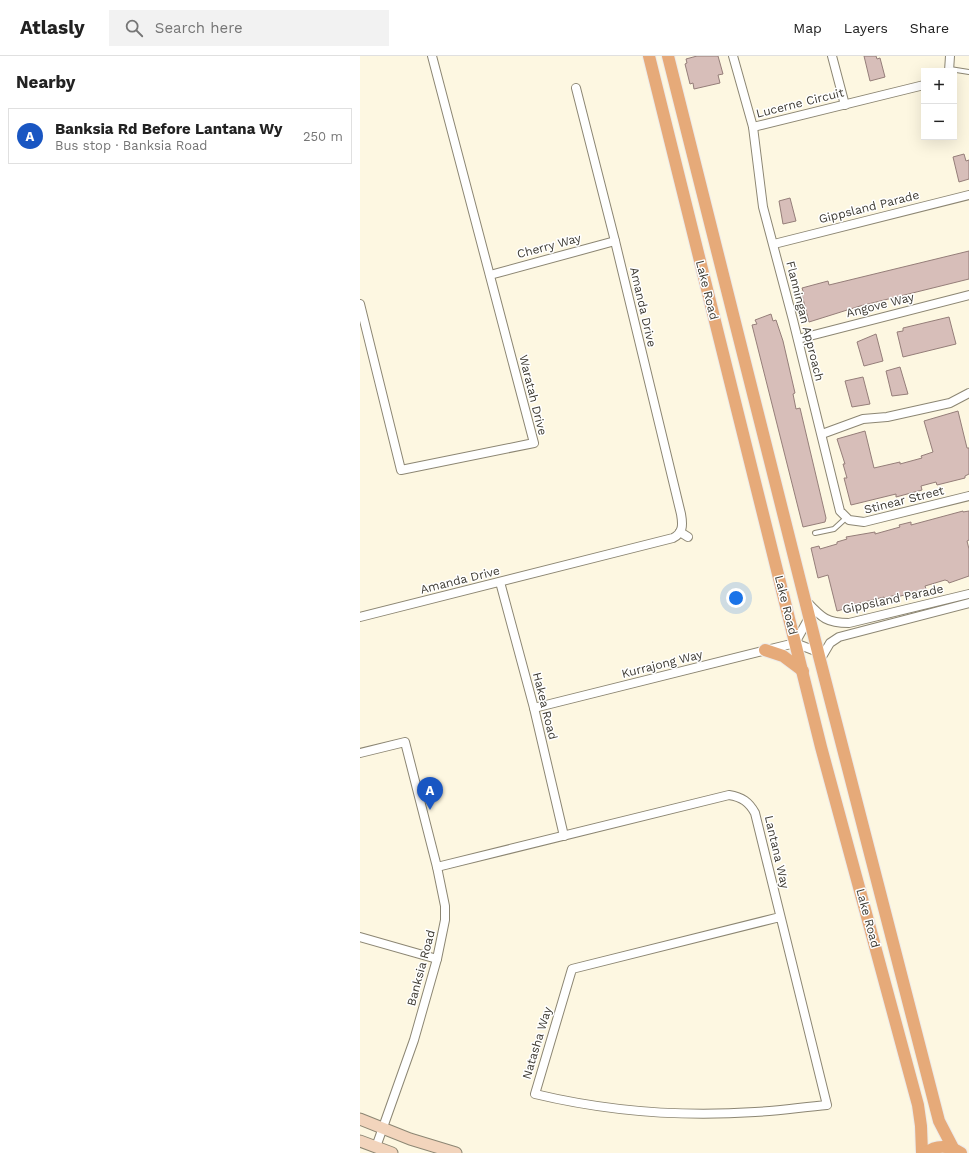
<!DOCTYPE html>
<html lang="en">
<head>
<meta charset="utf-8">
<style>
	body { margin:0; font-family:"Work Sans",sans-serif; background:#f2f2f2; color:#222 }
	.controls { position:absolute; right:12px; top:12px; display:grid; overflow:hidden; border-radius:0px; box-shadow:0 4px 16px #0002 }
	.controls button { width:36px; height:36px; display:grid; place-items:center; padding:0; border:0; border-bottom:1px solid #e0e0e0; background:#fff; color:#222; font:20px sans-serif }
	.you { position:absolute; left:376px; top:542px; width:14px; height:14px; margin:-10px; border:3px solid #fff; border-radius:50%; background:#1a73e8; box-shadow:0 0 0 6px #1a73e833 }
	.badge { display:grid; place-items:center; width:26px; height:26px; border-radius:50%; background:#1956c2; color:#fff; font-size:13px; font-weight:700 }
	.pin { position:absolute; translate:-50% -33px; filter:drop-shadow(0 1px 2px #0008) }
	.pin::after { content:''; position:absolute; top:21px; width:14px; height:12px; background:inherit; clip-path:polygon(0 0,100% 0,50% 100%) }
	.list { margin:0; padding:0; list-style:none }
	h2 { display:flex; justify-content:space-between; align-items:center; height:52px; margin:0; padding:0 16px; font-size:17px }
	h2 small { font-size:13px; font-weight:400; color:#767676 }
	.list li { display:grid; grid-template-columns:26px 1fr auto; gap:12px; align-items:center; box-sizing:border-box; height:56px; margin:0 8px 8px; padding:0 8px; border:1px solid #e0e0e0; border-radius:0px }
	.list b { display:block; font-size:15px; white-space:nowrap }
	.list p { margin:0; font-size:13px; white-space:nowrap; color:#767676 }
	.list em { font-size:13px; font-style:normal; color:#767676 }
	.icon { flex:none; width:22px; height:22px; fill:none; stroke:currentColor; stroke-width:2; stroke-linecap:round; stroke-linejoin:round }
	.map { position:relative; flex:none; width:609px; height:1097px; overflow:hidden }
	header { display:flex; align-items:center; gap:24px; box-sizing:border-box; height:56px; padding:0 20px; background:#fff; border-bottom:1px solid #e0e0e0 }
	header strong { font-size:19px }
	nav { display:flex; gap:22px; margin-inline-start:auto; font-size:14px }
	.search { width:280px; height:36px; background:#f2f2f2; display:flex; align-items:center; gap:10px; box-sizing:border-box; padding:0 14px; border-radius:0px; color:#767676; font-size:15px }
	main { display:flex }
	aside { flex:1; background:#fff }
	.map>svg:first-child { display:block }
	.building { fill:#d7beb9; stroke:#957e79 }
	.lines { fill:none; stroke-linecap:round; stroke-linejoin:round }
	.lane-casing { stroke:#8c8673; stroke-width:6 }
	.street-casing { stroke:#8c8673; stroke-width:10 }
	.secondary-casing { stroke:#8c8673; stroke-width:13 }
	.primary-casing { stroke:#ecebeb; stroke-width:14 }
	.lane { stroke:#fff; stroke-width:4 }
	.street { stroke:#fff; stroke-width:8 }
	.secondary { stroke:#f2d4bc; stroke-width:11 }
	.primary { stroke:#e6aa79; stroke-width:12 }
	.labels { text-anchor:middle; stroke-width:3; stroke-linejoin:round; paint-order:stroke }
	.street-label { font-size:12px; fill:#3e3b33; stroke:#fff }
</style>
</head>
<body>
<header>
<strong>Atlasly</strong>
<div class="search"><svg class="icon" aria-label="search" viewBox="0 0 24 24"><circle cx="10" cy="10" r="6"/><path d="M15 15l6 6"/></svg>Search here</div>
<nav><a>Map</a><a>Layers</a><a>Share</a></nav>
</header>
<main>
<aside>
<h2>Nearby<small></small></h2>
<ul class="list">
<li><span class="badge">A</span><div><b>Banksia Rd Before Lantana Wy</b><p>Bus stop · Banksia Road</p></div><em>250 m</em></li>
</ul>
</aside>
<div class="map">
<svg width="609" height="1097" viewBox="0 0 609 1097">
	<rect width="100%" height="100%" fill="#fdf7e1"/>
	<g class="building">
		<path d="M337,0h21l5,18 -5,1 2,8 -26,6 -1,-6 -3,1 -5,-20 2,-1 -1,-4z"/>
		<path d="M504,0h12l1,3 3,-1 5,19 -15,4z"/>
		<path d="M604,98l2,7 3,-1v19l-10,3 -6,-25z"/>
		<path d="M430,142l6,23 -13,3 -4,-23z"/>
		<path d="M609,195v28l-109,27 -51,16 -7,-27 2,-1 -2,-6 26,-7 1,4z"/>
		<path d="M411,258l2,7 3,-1 7,21 12,52 -2,1 3,15 4,-1 26,110 -1,4 -22,5 -51,-202 5,-1 -2,-4z"/>
		<path d="M589,261l7,27 -53,13 -6,-25 6,-1v-3z"/>
		<path d="M516,278l7,27 -19,5 -7,-24z"/>
		<path d="M540,311l8,27 -16,2 -6,-25z"/>
		<path d="M503,321l7,27 -18,3 -7,-26z"/>
		<path d="M598,355l9,37h2v26l-4,2v2l-28,7 -1,-3 -15,4 1,4 -26,7v-3l-45,11 -7,-27h3l-4,-14h2l-8,-25 28,-8 9,37 26,-6v2l22,-6 -1,-2 12,-4 -9,-31z"/>
		<path d="M603,455v1l6,-1v29l-2,1 2,8v27l-20,7 -1,-2 -3,-1 -20,6 1,3 -29,8 -1,-2 -12,3v-1l-36,9v2l-11,3 -9,-36 -10,3 -7,-30 8,-2 1,3 17,-5v-2l10,-3 -1,-2 29,-5v2l25,-7 -1,-2 12,-3v3z"/>
	</g>
	<g class="lines">
		<g class="lane-casing">
			<g id="lane">
				<path d="M590,13l19,3"/>
				<path d="M455,477l19,-4 12,-11"/>
			</g>
		</g>
		<g class="street-casing">
			<g id="street">
				<path d="M373,0l20,71 10,80 30,113 47,191 9,9 15,2 105,-26"/>
				<path d="M472,0l13,49"/>
				<path d="M589,15l1,-15"/>
				<path d="M393,71l171,-42"/>
				<path d="M414,188l195,-49"/>
				<path d="M130,219l125,-34"/>
				<path d="M0,248l41,166 133,-27 -102,-387"/>
				<path d="M438,283l171,-44"/>
				<path d="M462,378l41,-15 24,-2 63,-14 19,-10"/>
				<path d="M320,476l8,5"/>
				<path d="M140,526l34,126 30,128"/>
				<path d="M447,546c15,16 20,21 42,21l120,-29"/>
				<path d="M0,561l313,-79c10,-5 10,-13 8,-24l-66,-273 -39,-153"/>
				<path d="M435,587l15,-27"/>
				<path d="M460,604l10,-17 9,-6 130,-34"/>
				<path d="M174,652l261,-65 23,9"/>
				<path d="M0,697l45,-11 32,125 8,39v14l-8,39 -23,81 -38,107"/>
				<path d="M77,811l292,-72c13,2 20,7 26,18l72,292c-24,2 -48,6 -72,7 -73,5 -149,-1 -220,-18l37,-125 208,-52"/>
				<path d="M0,881l77,22"/>
			</g>
		</g>
		<g class="secondary-casing">
			<g id="secondary">
				<path d="M0,1063l50,20 46,14"/>
				<path d="M0,1085l32,12"/>
			</g>
		</g>
		<g class="primary-casing">
			<g id="primary">
				<path d="M289,0l172,691 97,358 3,21 1,27"/>
				<path d="M308,0l152,604 119,461 14,27"/>
				<path d="M405,594l18,6 20,15"/>
				<path d="M566,1097c11,-9 24,-7 35,0"/>
			</g>
		</g>
		<use href="#lane" class="lane"/>
		<use href="#street" class="street"/>
		<use href="#secondary" class="secondary"/>
		<use href="#primary" class="primary"/>
	</g>
	<g class="labels">
		<g class="street-label">
			<text transform="translate(440 47) rotate(-14)" y="4">Lucerne Circuit</text>
			<text transform="translate(509 151) rotate(-14)" y="4">Gippsland Parade</text>
			<text transform="translate(189 190) rotate(-15)" y="4">Cherry Way</text>
			<text transform="translate(347 234) rotate(76)" y="4">Lake Road</text>
			<text transform="translate(520 249) rotate(-14)" y="4">Angove Way</text>
			<text transform="translate(283 251) rotate(77)" y="4">Amanda Drive</text>
			<text transform="translate(445 265) rotate(76)" y="4">Flanningan Approach</text>
			<text transform="translate(173 339) rotate(76)" y="4">Waratah Drive</text>
			<text transform="translate(544 444) rotate(-14)" y="4">Stinear Street</text>
			<text transform="translate(100 524) rotate(-14)" y="4">Amanda Drive</text>
			<text transform="translate(533 543) rotate(-12)" y="4">Gippsland Parade</text>
			<text transform="translate(426 549) rotate(76)" y="4">Lake Road</text>
			<text transform="translate(302 608) rotate(-14)" y="4">Kurrajong Way</text>
			<text transform="translate(185 650) rotate(76)" y="4">Hakea Road</text>
			<text transform="translate(417 796) rotate(77)" y="4">Lantana Way</text>
			<text transform="translate(508 862) rotate(75)" y="4">Lake Road</text>
			<text transform="translate(61 912) rotate(-75)" y="4">Banksia Road</text>
			<text transform="translate(177 987) rotate(-73)" y="4">Natasha Way</text>
		</g>
	</g>
</svg>
<div class="controls">
<button>+</button>
<button>−</button>
</div>
<div class="you"></div>
<div class="pin badge" style="left:70px;top:754px">A</div>
</div>
</main>
</body>
</html>
